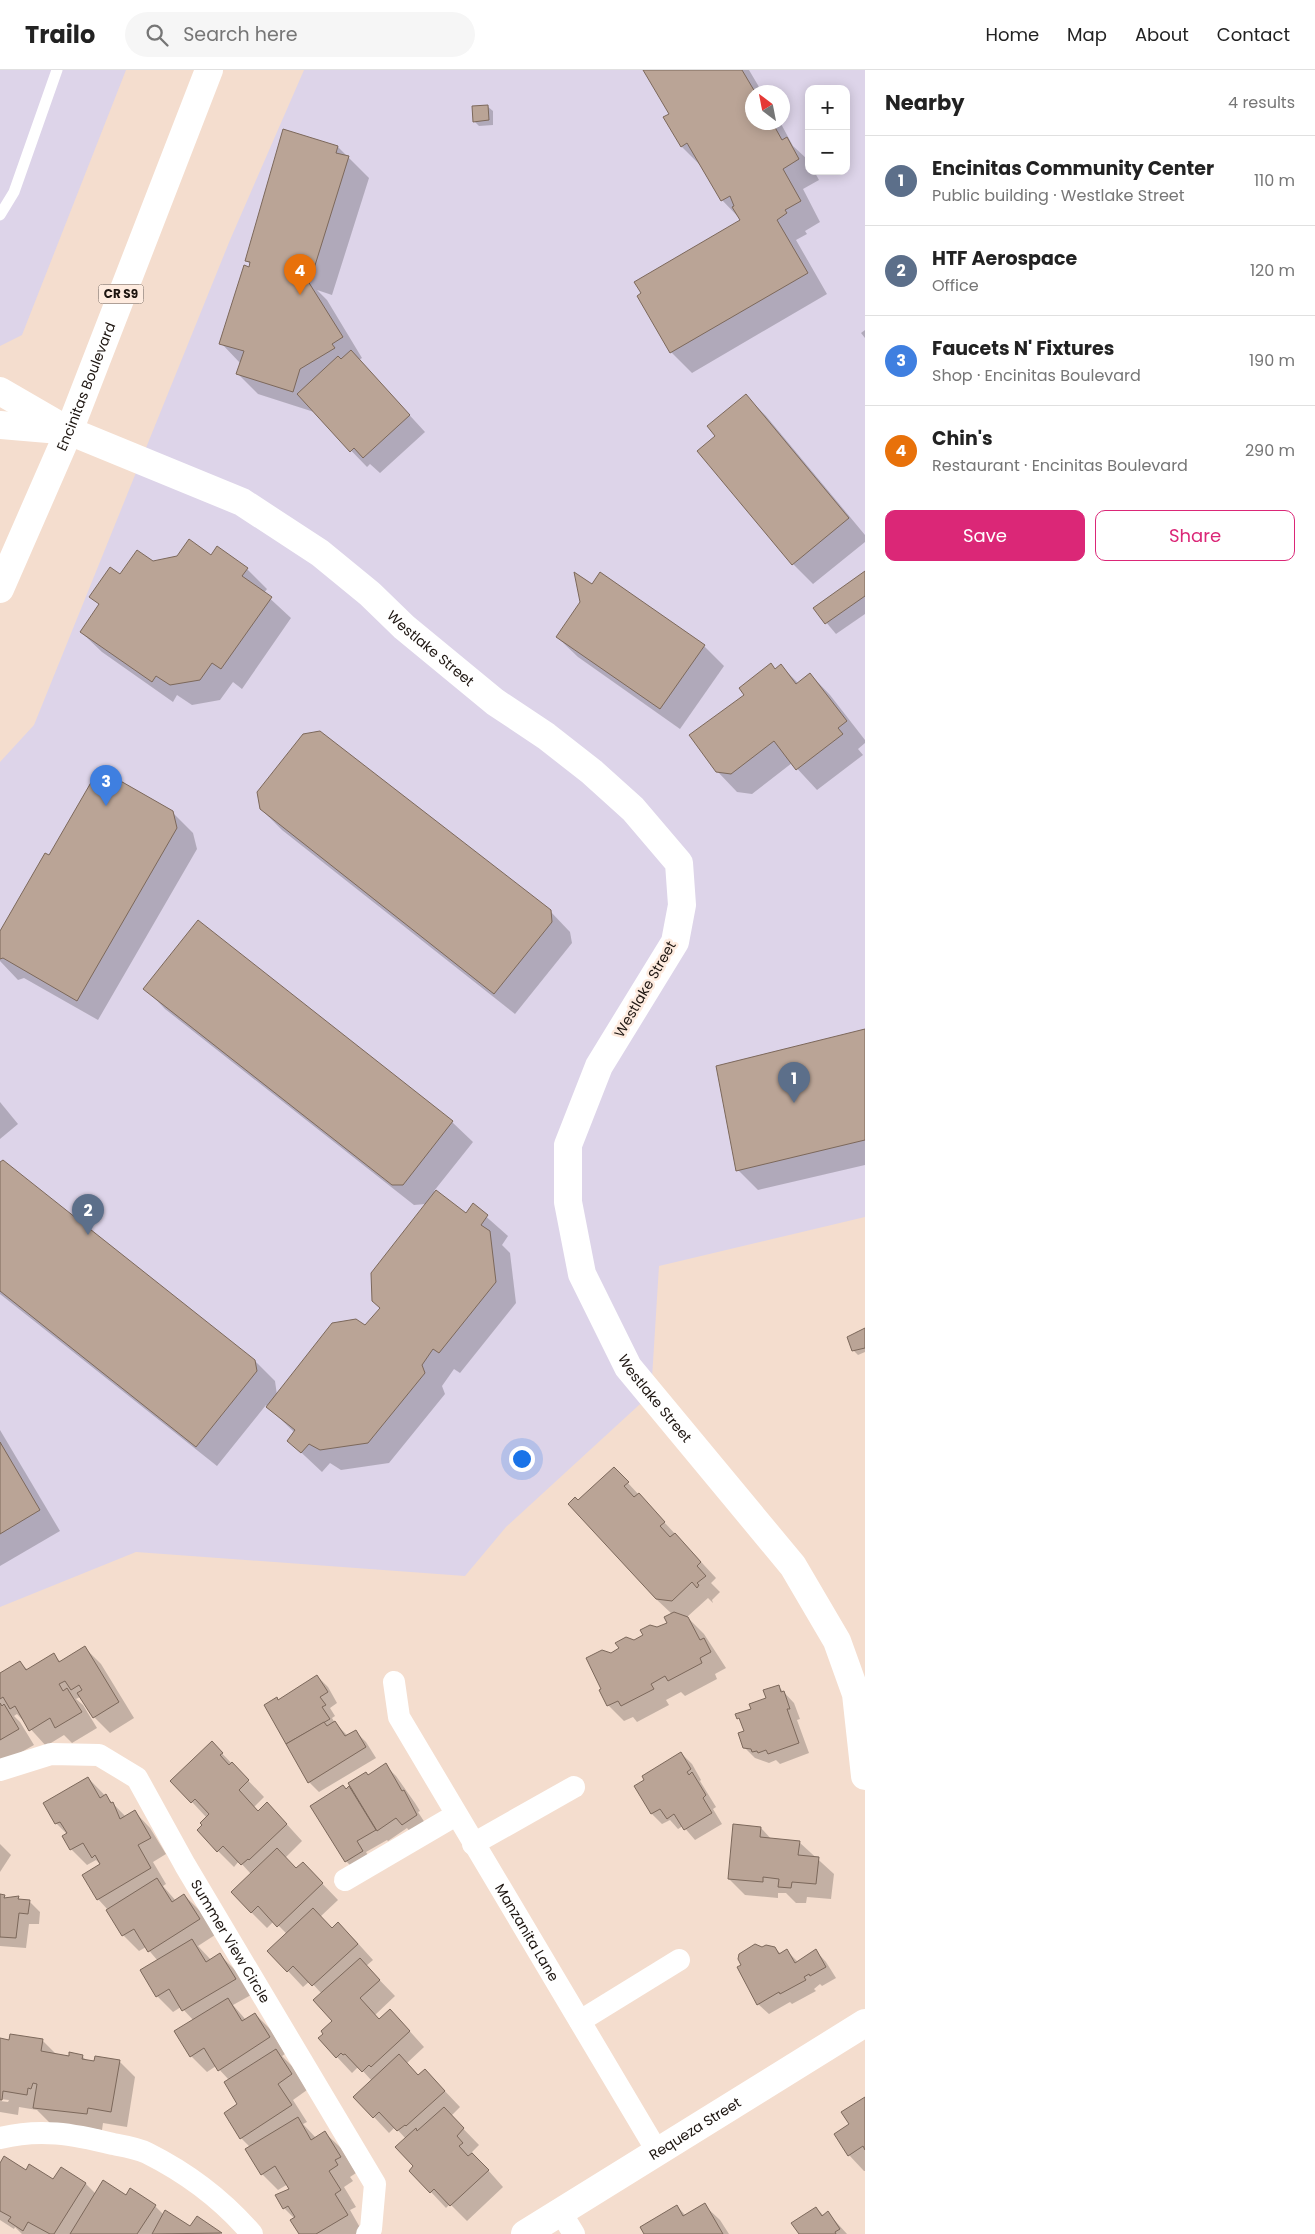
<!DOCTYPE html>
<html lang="en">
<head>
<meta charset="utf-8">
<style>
	body { margin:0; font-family:Poppins,sans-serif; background:#f6f6f6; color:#222 }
	.controls { position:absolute; right:15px; top:15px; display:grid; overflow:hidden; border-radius:10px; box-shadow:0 2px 12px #0003 }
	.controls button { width:45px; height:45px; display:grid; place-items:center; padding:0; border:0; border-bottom:1px solid #e0e0e0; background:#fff; color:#222; font:25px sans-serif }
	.compass { position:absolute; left:745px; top:15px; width:45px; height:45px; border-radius:50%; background:#fff; box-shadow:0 2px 12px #0003; rotate:328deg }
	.you { position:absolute; left:521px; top:1388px; width:18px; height:18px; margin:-12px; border:4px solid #fff; border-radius:50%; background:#1a73e8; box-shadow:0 0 0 8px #1a73e833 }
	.badge { display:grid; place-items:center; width:32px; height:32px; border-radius:50%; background:#db2777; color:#fff; font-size:16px; font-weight:700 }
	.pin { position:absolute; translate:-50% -41px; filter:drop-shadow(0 1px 2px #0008) }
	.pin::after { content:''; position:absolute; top:26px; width:18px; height:15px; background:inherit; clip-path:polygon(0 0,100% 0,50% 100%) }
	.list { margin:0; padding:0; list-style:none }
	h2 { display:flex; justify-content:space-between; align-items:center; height:65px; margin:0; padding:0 20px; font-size:21px }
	h2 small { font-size:16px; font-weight:400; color:#767676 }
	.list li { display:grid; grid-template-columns:32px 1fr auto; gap:15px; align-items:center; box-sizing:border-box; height:90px; padding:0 20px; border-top:1px solid #e0e0e0 }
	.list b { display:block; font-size:19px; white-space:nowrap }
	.list p { margin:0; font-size:16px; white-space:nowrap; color:#767676 }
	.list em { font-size:16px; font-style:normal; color:#767676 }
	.actions { display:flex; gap:10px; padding:15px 20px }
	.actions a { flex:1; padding:11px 0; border:1px solid #db2777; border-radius:10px; text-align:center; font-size:18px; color:#db2777 }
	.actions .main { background:#db2777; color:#fff }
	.icon { flex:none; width:28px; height:28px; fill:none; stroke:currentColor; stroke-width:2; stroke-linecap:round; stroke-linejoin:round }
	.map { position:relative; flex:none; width:865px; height:2164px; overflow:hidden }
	header { display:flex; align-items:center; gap:30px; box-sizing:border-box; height:70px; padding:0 25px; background:#fff; border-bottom:1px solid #e0e0e0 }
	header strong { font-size:24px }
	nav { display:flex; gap:28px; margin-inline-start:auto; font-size:18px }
	.search { width:350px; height:45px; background:#f6f6f6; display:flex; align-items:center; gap:12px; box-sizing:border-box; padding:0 18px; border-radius:28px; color:#767676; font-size:19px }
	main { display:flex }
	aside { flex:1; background:#fff }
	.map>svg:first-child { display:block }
	.commercial { fill:#ddd4e9; fill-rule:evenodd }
	.shadow { fill:#0003 }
	.building { fill:#baa496; stroke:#7c685b }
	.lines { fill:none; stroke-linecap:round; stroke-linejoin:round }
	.lane { stroke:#fff; stroke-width:11 }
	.street { stroke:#fff; stroke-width:22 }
	.secondary { stroke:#fff; stroke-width:28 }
	.primary { stroke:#fff; stroke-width:28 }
	.labels { text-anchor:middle; stroke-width:5; stroke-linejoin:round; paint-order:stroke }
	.shield { fill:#feebdf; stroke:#60554e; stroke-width:1 }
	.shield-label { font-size:12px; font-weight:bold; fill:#1d1510 }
	.street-label { font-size:14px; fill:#1d1510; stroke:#feebdf }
</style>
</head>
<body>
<header>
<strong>Trailo</strong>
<div class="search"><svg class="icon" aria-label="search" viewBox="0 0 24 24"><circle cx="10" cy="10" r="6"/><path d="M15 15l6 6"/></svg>Search here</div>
<nav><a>Home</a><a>Map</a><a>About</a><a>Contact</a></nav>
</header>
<main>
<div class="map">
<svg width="865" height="2164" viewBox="0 0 865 2164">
	<rect width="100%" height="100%" fill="#f4ddce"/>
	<g class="commercial">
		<path d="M0,0h126l-104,265 -22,11z"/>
		<path d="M304,0h561v1147l-206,49 -8,128 -145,133 -41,49 -329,-24 -136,55v-845l34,-37 196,-485zM809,19h37v82h-37zM752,22h30v30h-30z"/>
	</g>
	<g class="shadow">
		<path d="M645,0h104l13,22h-10v30h28l13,24 14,13 2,12h5l5,9 -16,9 17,33 -15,9 2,3 -11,6 31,54 -135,79 -21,-21 -33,-56 104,-75 -20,-21 -20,-33 -20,-20 -17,-30 5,-3z"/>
		<path d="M487,36l6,5v14l-14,1 -5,-5z"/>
		<path d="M338,77l31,31 -37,117 -15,-5 10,10 35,58 -3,2 66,72 -45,41 -10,-9 -3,3 -53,-55 -56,-18 -20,-20 3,-10 -20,-21 30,-78 -5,-5z"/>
		<path d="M865,260v8l-4,-5z"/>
		<path d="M746,326l20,20 99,119v7l-52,42 -20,-20 -94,-112 18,-15z"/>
		<path d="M153,492l94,7 20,20 -3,4 27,25 -49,71 -9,-7 -13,18 -28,5 -15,-10 -4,7 -71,-50 -21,-20 19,-27 -9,-8 29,-21z"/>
		<path d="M865,503v41l-29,20 -21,-25z"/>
		<path d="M557,567l147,9 20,20 -44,63 -102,-72z"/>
		<path d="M781,596l17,17 12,-9 20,21 35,45v3l-7,6 5,6 -46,35 -25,-27 -40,31 -15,-2 -20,-21 29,-75z"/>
		<path d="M261,739l289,102 20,21 2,11 -57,71 -233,-184z"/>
		<path d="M172,742l21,21 4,16 -99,171 -74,-42 -6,2 -18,-19v-28l50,-76z"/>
		<path d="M145,918l307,134 21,20 -39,49 32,24 7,-10 35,31 -6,9 8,8 6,50 -56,70 -6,-4 -12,17 3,8 -56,69 -48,7 -11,-7 -8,9 -33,-31 6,-8 -29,-28 -49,61 -217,-172v-131l254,197 21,21 2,14 88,-69 16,-17 45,-105 -12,1 -249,-196z"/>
		<path d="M865,961v134l-107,25 -20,-20z"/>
		<path d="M0,1032l18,22 -18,15z"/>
		<path d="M865,1259v23l-7,3 -5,-5 3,-18z"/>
		<path d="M0,1360l60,101 -60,35z"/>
		<path d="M614,1398l102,110 -5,5 9,9 -8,8 1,3 -5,-5 -21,19 17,17 22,34 -11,6 2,5 -32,17 -4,-4 -15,8 3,5 -32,17 -4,-5 -9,4 -16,-16 -7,-15 10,-36 57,-31 4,-9 -16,-15 -78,-97z"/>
		<path d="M85,1578l16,16 33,54 -24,15 -16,-16 -14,-20 -4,2 7,6 14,23 -25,15 -8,-8 -18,11 -29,-32 -3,2 6,6 14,23 -34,19v-90l19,-12 9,8 25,-15 8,7z"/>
		<path d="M317,1606l11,11 9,16 -7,5 5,8 -3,2 3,5 13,13 7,-5 11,11 10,16 -57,34 -10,-10 -31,-81z"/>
		<path d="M778,1616l16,17 6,16 -3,1 12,33 -29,11 -4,-4 -7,3 -14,-5 -11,-11 2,-15 -9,-17 15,-6 15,-10z"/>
		<path d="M212,1673l52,54 -10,10 5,5 24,8 19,21 -17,17 11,11 22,10 20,21 -18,17 12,12 6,-5 16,15 19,21 -7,6 29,30 -20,19 4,5 26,6 19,21 -17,16 12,13 6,-6 35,37 -9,9 28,29 -7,7 31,35 -36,34 -17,-17 -4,4 -15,-16 -16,-26 -9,-27 -11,-12 -6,6 -15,-16 -2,-36 -11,-12 -4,-1 -5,5 -15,-16 -3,-36 -12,-27 -12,-13 -7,6 -15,-16 -1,-37 -13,-13 -7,7 -16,-16v-38l-12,-13 -5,6 -16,-16 -11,-33 -15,-16z"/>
		<path d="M681,1683l11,11 9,16 -1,1 16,26 -3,2 9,15 -27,16 -12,-14 -5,3 -8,-9 -8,4 -10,-10 -16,-27z"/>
		<path d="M385,1695l11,11 19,27 5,8 -2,1 9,14 -14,9 -6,-7 -19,13 -1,-1 -21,12 6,10 -15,10 -11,-11 1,-71z"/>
		<path d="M88,1708l38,39 9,-5 15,16 16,26 -13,8 13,22 -3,2 13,15 8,-6 16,16 15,24 -17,11 13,14 9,-5 16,16 15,24 -18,10 13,15 9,-6 16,16 14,24 -3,2 10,10 15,24 -14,10 14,22 -4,2 13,14 9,-5 16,15 15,25 -6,4 3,4 -9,6 12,20 -6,3 12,21 -5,3h-57l-5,-15 -11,-11 7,-19 -3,-5 -10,6 -16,-16 -12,-27 -9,-9 -16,-25 14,-9 -10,-24 -13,-14 -9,6 -16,-16 3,-35 -13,-14 -8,5 -16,-16 1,-35 -12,-14 -7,4 -16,-16 -15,-25 -10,-11 3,-34 -5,-5 -9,5 -16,-16 -4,-15 -11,-11z"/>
		<path d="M761,1758l11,12 27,2 35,32 -3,25 -24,-2 -1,6h-10l-10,-10h-8v5l-33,-3 -16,-16z"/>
		<path d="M0,1774l11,11 -11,17z"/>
		<path d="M0,1826l7,3 11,-1 3,2 8,1 11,11 -1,12h-10l-3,24 -26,-2z"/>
		<path d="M762,1878h13l6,6 6,-3 11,11 18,-11 10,11 10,16 -14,8 -2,-2 -6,5 2,2 -24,13 -2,-2 -21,12 -11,-10z"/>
		<path d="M0,1970l10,1 32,-1 15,15 13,3 12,-2 5,5 8,1 24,-1 16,16 -8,50 -24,-4 -1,7 -52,-7 -13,-13 -18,-3 -1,8 -18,-3v-11l8,1 1,-2 -9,-1z"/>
		<path d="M865,2028v73h-1l-15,-16 1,-30z"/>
		<path d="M0,2096l53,15 8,-13 25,16 10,10 30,3 29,9 9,9 26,13 7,-10 24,16h-199l-7,-7 -1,2 -14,-9z"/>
		<path d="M704,2135l16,15 9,14h-84l32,-28 9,10z"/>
		<path d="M816,2138l8,8 4,-3 19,21h-47z"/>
	</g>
	<g class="building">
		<path d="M643,0h99l13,22h-3v30h20l10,18 5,-3 12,22 -16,10 18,32 -16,9 2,3 -10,7 31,53 -138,80 -33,-57 4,-3 -7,-11 106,-62 -8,-13 2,-1 -4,-10 -9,5 -34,-58 -6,4 -18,-30 6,-3z"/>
		<path d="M488,35l1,15 -16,2 -1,-16z"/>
		<path d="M283,59l55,17 -2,7 13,3 -37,119 -13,-3 -4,13 11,-7 37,59 -11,7 3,4 -35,21 -7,23 -57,-18 8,-23 -25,-7 25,-79 5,2 1,-5 -5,-1z"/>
		<path d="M351,280l59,65 -47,43 -9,-10 -4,4 -53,-58 41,-38 3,3z"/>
		<path d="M746,324l103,124 -57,47 -95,-114 18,-15 -8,-10z"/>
		<path d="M189,469l22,16 6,-9 31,22 -6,8 30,21 -51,72 -9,-6 -12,17 -30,5 -14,-9 -4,6 -72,-50 19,-28 -10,-7 21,-30 10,7 17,-24 16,11 24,-5z"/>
		<path d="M865,501v25l-40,28 -12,-16z"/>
		<path d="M574,502l18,12 8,-12 105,73 -45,64 -104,-72 24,-35z"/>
		<path d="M771,593l4,6 6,-5 15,20 14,-11 37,48 -9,7 5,6 -47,36 -22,-29 -43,33 -15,-2 -27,-37 55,-40 -5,-7z"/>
		<path d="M320,661l231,179 1,12 -58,72 -234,-185 -3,-17 46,-58z"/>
		<path d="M110,705l63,36 4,17 -100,173 -74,-43 -3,1v-28l45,-78 4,2 44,-76z"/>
		<path d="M198,850l255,201 -50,64h-11l-249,-196z"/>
		<path d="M865,959v111l-129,31 -20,-105z"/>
		<path d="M3,1090l252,200 2,11 -61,76 -196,-156v-129z"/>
		<path d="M436,1120l30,23 7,-10 15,12 -7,10 9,6 6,51 -57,71 -6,-4 -11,16 3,8 -57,70 -48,7 -11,-6 -8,9 -14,-12 8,-11 -29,-23 66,-84 24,-4 9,6 15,-17 -8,-7 -1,-28z"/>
		<path d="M865,1258v20l-13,3 -5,-14z"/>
		<path d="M0,1372l40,68 -40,24z"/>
		<path d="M614,1397l15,15 -5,4 10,11 5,-4 26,29 -5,4 10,11 5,-4 26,29 -4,4 9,10 -9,7 2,2 -2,3 -5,-6 -20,19 -16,-2 -88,-95 7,-7 3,3z"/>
		<path d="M674,1542l14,5 12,23 4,-2 7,14 -11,6 2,5 -34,18 -3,-5 -14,8 3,5 -33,17 -3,-5 -11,5 -8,-16 2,-1 -15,-31 16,-8 9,3 8,-5 -4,-5 11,-6 8,3 9,-5 -3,-5 10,-5 7,2 10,-4 -3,-6z"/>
		<path d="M85,1576l34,56 -26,16 -16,-25 5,-3 -3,-5 -8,5 -6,-9 -6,3 4,7 4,-3 15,24 -27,16 -5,-10 -21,13 -14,-25 -5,3 -7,-12 -3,2v-26l20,-12 6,9 28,-17 5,9z"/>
		<path d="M317,1605l11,17 -8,5 6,8 -4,2 8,12 -44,25 -22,-39 13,-8 1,3z"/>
		<path d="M779,1615l2,7 3,-1 6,18h-3l12,34 -31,11 -2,-4 -8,3 -1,-2 -5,1 -1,-3 -8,-1 -5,-15 6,-2 -5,-13 -2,1 -2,-5 16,-5 -2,-5 17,-6 -3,-8z"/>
		<path d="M0,1633l2,3 2,-2 15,25 -19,11z"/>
		<path d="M335,1651l10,15 11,-6 10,17 -58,36 -22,-39 38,-22 3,4z"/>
		<path d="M212,1671l11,12 -3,2 9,10 3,-3 17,18 -10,10 19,21 9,-9 20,22 -38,36 -1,-1 -7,6 -18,-19 -6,6 -20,-22 5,-5 -2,-2 9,-9 -14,-15 -4,4 -21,-22z"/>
		<path d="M681,1682l10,17 -4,3 2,3 3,-3 14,23 -3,3 9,15 -28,17 -10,-16 -7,5 -7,-10 -9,5 -17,-28 10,-6 -2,-4z"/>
		<path d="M386,1693l16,28 2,-1 13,25 -15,10 -6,-7 -19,13 -29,-48 18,-11 2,3z"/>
		<path d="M88,1707l12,21 6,-4 5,9 2,-1 7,17 15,-9 16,28 -13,7 13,23 -54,32 -15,-25 18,-11 -5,-9 -3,3 -9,-15 -13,7 -8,-14 5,-3 -7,-11 -5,2 -12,-21z"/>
		<path d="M343,1715l3,4 3,-3 27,44 -19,11 6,10 -18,11 -35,-56z"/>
		<path d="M733,1754l28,3 -1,10 40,4 -2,14 21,2 -3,27 -24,-2 -1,6 -13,-1 1,-8 -16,-2v5l-35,-3z"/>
		<path d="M277,1778l19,20 7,-6 20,21 -46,44 -19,-21 -7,7 -20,-21z"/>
		<path d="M157,1808l15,24 12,-8 16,25 -52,33 -14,-23 -12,7 -16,-26z"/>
		<path d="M0,1824l5,1 -1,3 15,-2 -1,3 12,1 -2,14 -9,-1 -3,25 -16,-1z"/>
		<path d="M313,1838l19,20 6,-6 20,22 -46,42 -19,-20 -6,6 -20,-21z"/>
		<path d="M192,1869l14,23 14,-9 16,26 -54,32 -13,-22 -13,8 -16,-27z"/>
		<path d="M755,1874l7,3 4,-2 9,2 4,7 8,-5 8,14 21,-14 10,18 -16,9 -1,-2 -5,3 2,3 -26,14 -1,-2 -22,13 -20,-38 4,-2 -3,-6 1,-5z"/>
		<path d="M360,1888l20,22 -20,18 19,21 11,-10 20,22 -39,36 -2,-2 -7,7 -17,-18 -2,1 -2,-2 -5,5 -18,-20 5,-4 -2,-3 11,-10 -19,-21z"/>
		<path d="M228,1928l14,23 13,-8 15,24 -52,34 -14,-23 -14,9 -16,-26z"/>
		<path d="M10,1964l33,5 -2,12 28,5v-4l14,3 -1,4 12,2 1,-5 25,4 -9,52 -23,-4 -1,6 -54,-6 4,-24 -4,-1 -2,6 -3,-1 -1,7 -24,-4 -1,9h-2v-62l9,2z"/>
		<path d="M276,1979l16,25 -14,10 14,21 -52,34 -16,-26 13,-9 -13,-22z"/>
		<path d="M399,1984l19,21 7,-6 20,22 -39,35 -1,-1 -8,6 -18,-19 -6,6 -20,-21z"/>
		<path d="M865,2027v53l-2,-4 -15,10 -14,-22 15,-10 -8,-12z"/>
		<path d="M444,2037l20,21 -7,8 6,7 -4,3 9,10 4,-3 17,17 -39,36 -16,-17 -4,4 -21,-22 4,-5 -18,-19 21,-19 1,3z"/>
		<path d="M298,2047l13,23 14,-9 16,26 -6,3 3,5 -9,6 12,19 -6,4 13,21 -32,19h-17l-9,-14 5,-3 -7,-11 -5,3 -8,-14 14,-6 -14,-23 -14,9 -16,-26z"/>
		<path d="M4,2086l22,14 3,-6 24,15 8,-12 25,16 -32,51h-4l-22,-12 -5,9 -15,-10 3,-4 -11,-6v-48z"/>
		<path d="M103,2110l23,15 4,-7 26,17 -19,29h-67z"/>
		<path d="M705,2133l18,31h-79l-4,-7 37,-22 6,11z"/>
		<path d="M816,2137l6,9 6,-5 12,18 -5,3 1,2h-37l-8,-11z"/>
		<path d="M165,2140l25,16 7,-10 25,17 -70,1z"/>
	</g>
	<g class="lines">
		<path class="lane" d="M0,145l14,-23 43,-122"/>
		<g class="street">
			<path id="s1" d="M394,1612l5,35 258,434"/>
			<path id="s2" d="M0,1700l51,-16 48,1 38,23 48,87 190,319 -4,45 -4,5"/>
			<path d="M473,1774l101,-57"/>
			<path d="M345,1810l111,-65"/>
			<path d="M580,1951l99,-61"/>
			<path d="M0,2068c40,-10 73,-4 113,6 11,2 24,4 34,9 40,20 76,47 105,81"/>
			<path d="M560,2141l14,23"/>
		</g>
		<g class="secondary">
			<path id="s3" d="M0,321l69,40 173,71 78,51 50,41 34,33 91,75 51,34 46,36 41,37 46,54 3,42 -7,37 -76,124 -31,79v57l14,72 46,93 165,199 44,75 19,53 9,82"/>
			<path d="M0,355l60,5"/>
			<path id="s4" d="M525,2164l340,-211"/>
		</g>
		<path class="primary" id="s5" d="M0,519l69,-158 140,-361"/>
	</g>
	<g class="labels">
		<rect class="shield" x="98.5" y="214.5" width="45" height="19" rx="4"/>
		<g class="shield-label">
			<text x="121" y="228">CR S9</text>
		</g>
		<g class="street-label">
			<text dy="5" stroke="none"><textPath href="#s5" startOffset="220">Encinitas Boulevard</textPath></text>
			<text dy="5" stroke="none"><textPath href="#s3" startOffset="506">Westlake Street</textPath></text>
			<text transform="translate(645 919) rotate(-60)" y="5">Westlake Street</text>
			<text dy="5" stroke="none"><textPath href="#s3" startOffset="1421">Westlake Street</textPath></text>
			<text dy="5" stroke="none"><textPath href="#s1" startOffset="286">Manzanita Lane</textPath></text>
			<text dy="5" stroke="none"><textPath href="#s2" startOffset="334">Summer View Circle</textPath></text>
			<text dy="5" stroke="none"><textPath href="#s4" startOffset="200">Requeza Street</textPath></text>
		</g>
	</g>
</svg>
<div class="controls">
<button>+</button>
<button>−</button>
</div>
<svg class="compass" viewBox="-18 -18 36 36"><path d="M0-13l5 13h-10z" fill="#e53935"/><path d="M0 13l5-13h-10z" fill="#767676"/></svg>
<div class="you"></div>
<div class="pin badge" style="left:794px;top:1033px;background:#5c6f8a">1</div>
<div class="pin badge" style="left:88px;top:1165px;background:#5c6f8a">2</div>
<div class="pin badge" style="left:106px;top:736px;background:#3f7fe0">3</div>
<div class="pin badge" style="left:300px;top:225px;background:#e8710a">4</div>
</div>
<aside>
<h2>Nearby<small>4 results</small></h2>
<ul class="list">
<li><span class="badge" style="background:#5c6f8a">1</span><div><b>Encinitas Community Center</b><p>Public building · Westlake Street</p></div><em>110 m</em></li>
<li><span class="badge" style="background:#5c6f8a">2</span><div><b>HTF Aerospace</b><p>Office</p></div><em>120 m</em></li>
<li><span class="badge" style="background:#3f7fe0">3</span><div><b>Faucets N' Fixtures</b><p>Shop · Encinitas Boulevard</p></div><em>190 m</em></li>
<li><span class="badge" style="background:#e8710a">4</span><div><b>Chin's</b><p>Restaurant · Encinitas Boulevard</p></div><em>290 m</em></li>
</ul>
<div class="actions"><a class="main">Save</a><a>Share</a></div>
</aside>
</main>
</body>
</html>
